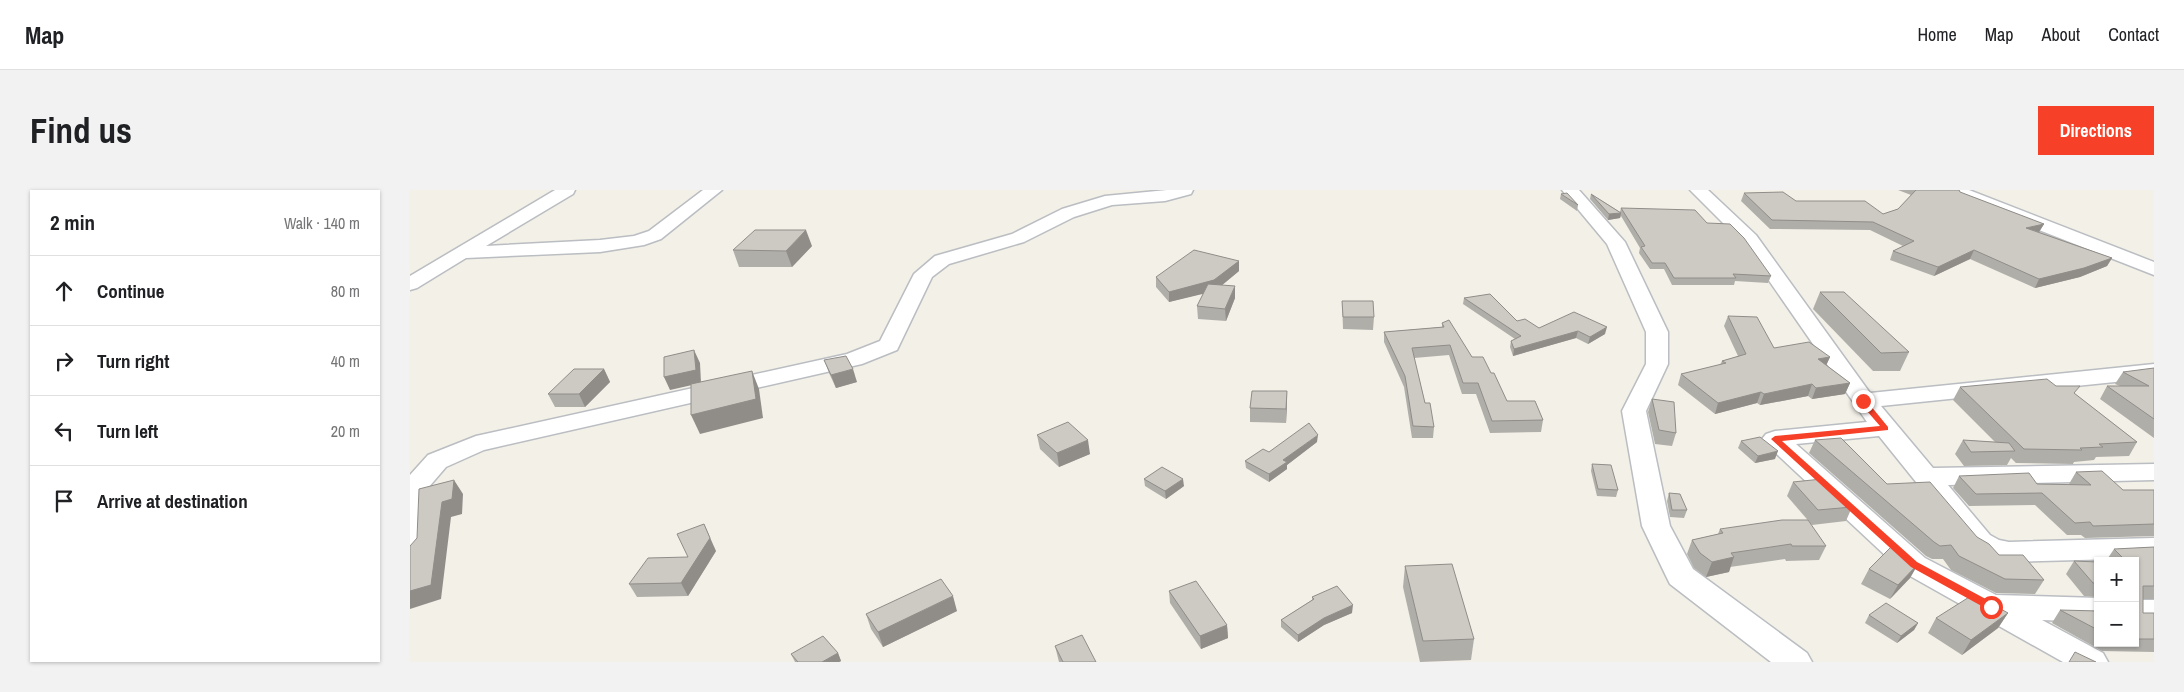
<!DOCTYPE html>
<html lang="en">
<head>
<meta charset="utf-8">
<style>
	body { margin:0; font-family:"Archivo Narrow",sans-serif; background:#f2f2f2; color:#202124 }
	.controls { position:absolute; right:15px; bottom:15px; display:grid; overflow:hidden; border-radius:0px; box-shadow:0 1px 4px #0004 }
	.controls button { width:45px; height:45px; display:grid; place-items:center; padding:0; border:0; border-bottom:1px solid #e0e0e0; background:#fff; color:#202124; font:25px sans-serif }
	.stop { position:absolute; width:15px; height:15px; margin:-11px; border:4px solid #f74028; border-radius:50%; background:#fff }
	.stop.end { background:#f74028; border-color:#fff; box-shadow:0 1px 5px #0008 }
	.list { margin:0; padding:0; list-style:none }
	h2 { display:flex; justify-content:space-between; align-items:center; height:65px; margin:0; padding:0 20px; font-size:21px }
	h2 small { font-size:16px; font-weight:400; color:#757577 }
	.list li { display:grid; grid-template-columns:32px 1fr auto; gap:15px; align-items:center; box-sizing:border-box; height:70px; padding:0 20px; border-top:1px solid #e0e0e0 }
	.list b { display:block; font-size:19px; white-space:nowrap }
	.list em { font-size:16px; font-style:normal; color:#757577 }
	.icon { flex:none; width:28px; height:28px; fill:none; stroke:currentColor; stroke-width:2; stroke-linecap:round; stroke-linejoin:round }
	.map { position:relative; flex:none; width:1744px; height:472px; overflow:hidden; border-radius:0px }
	header { display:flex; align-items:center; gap:30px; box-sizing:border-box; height:70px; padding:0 25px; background:#fff; border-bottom:1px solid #e0e0e0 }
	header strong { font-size:24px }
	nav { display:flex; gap:28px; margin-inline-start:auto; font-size:18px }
	.intro { display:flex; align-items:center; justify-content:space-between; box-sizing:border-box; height:120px; padding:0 30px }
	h1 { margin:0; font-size:35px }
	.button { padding:12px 22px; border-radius:0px; background:#f74028; color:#fff; font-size:18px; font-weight:700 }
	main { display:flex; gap:30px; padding:0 30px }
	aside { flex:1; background:#fff; border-radius:0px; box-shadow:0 1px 4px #0004 }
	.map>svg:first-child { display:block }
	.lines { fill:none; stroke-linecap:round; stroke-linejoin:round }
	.minor-casing { stroke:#babdc1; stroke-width:3 }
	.minor { fill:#fff; fill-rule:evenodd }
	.wall { fill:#b0aea9 }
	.shaded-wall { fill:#908d89 }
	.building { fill:#cdcac4; stroke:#908d89 }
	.route { fill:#f74028 }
</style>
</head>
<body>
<header>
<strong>Map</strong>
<nav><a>Home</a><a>Map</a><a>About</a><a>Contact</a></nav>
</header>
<div class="intro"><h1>Find us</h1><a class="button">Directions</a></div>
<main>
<aside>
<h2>2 min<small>Walk · 140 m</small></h2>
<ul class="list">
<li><svg class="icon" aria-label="ahead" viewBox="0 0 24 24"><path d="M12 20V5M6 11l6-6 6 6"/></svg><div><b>Continue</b></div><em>80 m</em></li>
<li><svg class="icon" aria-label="right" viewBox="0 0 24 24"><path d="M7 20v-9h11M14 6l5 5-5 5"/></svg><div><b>Turn right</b></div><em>40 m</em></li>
<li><svg class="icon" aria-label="left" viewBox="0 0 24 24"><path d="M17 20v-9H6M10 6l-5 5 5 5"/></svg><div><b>Turn left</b></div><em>20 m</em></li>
<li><svg class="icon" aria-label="arrive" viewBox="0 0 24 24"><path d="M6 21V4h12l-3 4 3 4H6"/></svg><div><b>Arrive at destination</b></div></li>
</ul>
</aside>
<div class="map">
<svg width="1744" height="472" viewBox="0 0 1744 472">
	<rect width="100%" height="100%" fill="#f2f0e7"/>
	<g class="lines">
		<g class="minor-casing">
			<g id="minor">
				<path d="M145,0h20l-2,4 -87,52 114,-6 34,-4 15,-5 54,-41h19l-61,49 -17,6 -44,7 -134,6 -49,30 -7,2v-14z"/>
				<path d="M757,0h26l-2,4 -26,7 -53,4 -38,12 -50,25 -75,22 -17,13 -35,73 -35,14 -378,86 -38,17 -18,21 -3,64 -5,7 -10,3v-87l18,-20 48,-19 371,-82 33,-13 34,-67 21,-18 77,-22 50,-25 43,-13z"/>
				<path d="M1152,0h17l46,52 43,90v32l-22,47 24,115 23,43 114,84 5,9h-41l-101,-78 -4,-8 -24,-50 -20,-115 24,-47v-32l-39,-88z"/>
				<path d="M1280,0h18l48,45 114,158 284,-29v14l-273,28 52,62 221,-4v16l-206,5 42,50 9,5 10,2 145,-4v20l-145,4 -28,-6 -11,-7 -91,-113 -83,8 129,114 71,37 102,3v24l-56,-2 61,33 5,9h-45l-160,-90 -137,-128 -4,-5 4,-5 9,-3 92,-9 -124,-179z"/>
				<path d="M1543,0h16l185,72v13l-197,-77z"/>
				<rect x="1725" y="410" width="19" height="24"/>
			</g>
		</g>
		<use href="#minor" class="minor"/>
	</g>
	<g class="wall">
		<path d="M1488,0h61l1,2 84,32 -5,8 73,26 -5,8 -27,11 -45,11 -65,-29 -36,17 -44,-16 3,-9 10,-5 -33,-16 -100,-1 -29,-28 3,-8 139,21 15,-5 13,-14z"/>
		<path d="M1151,4l17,11 -1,6 -17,-12z"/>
		<path d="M1181,4l29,18 1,-4 86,15 64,53 -3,7 -33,-2 -1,4h-62l-8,-16h-14l-11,-16 1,-5 -19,-32 -1,2 -12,2 -18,-21z"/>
		<path d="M402,56l-20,21h-53l-6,-17z"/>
		<path d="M829,81l-17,14 13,13 -9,23 -28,-2 -1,-13 7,-13 -35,9 -13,-15v-10z"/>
		<path d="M1410,102l89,60 -9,19h-27l-60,-62z"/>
		<path d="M1054,108l53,23 22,7 66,6 -17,10 -12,-6 -63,18 -3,-9 1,-6 4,-2 -52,-35z"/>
		<path d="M932,111l32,16 -1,13 -30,-1z"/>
		<path d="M1318,126l46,32 56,9 -4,8 24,18 -5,11 -33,5 -4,-3 -48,9 -3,-2 -42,11 -37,-29 3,-11 39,-9 2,-4 16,-5 -14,-30z"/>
		<path d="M1032,133l30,34 19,16 16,28 36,19 -2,12 -51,1 -14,-39h-14l-13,-39 -35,3 11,45 9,24 -1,11h-21l-8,-51 -20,-45v-10l58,-5z"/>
		<path d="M414,170l33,22 -21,6 -7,-15z"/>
		<path d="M1744,178v70l-54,-39 7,-13h13l-5,-2 8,-12z"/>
		<path d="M194,179l6,13 -25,25h-30l-7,-13z"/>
		<path d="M1646,196l19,8 62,48 -8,14 -33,1 -2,3 -20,2 -1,2 -57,-1 -5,-5 -4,7 -43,1 -9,-12 8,-14 32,2 -42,-42 7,-13z"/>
		<path d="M877,201l-1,32 -36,-1v-14z"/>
		<path d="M1242,209l24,34 -4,13 -17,-2 -7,-32z"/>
		<path d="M627,245l53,19 -31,13 -19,-18z"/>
		<path d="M1405,250l72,44 90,53 22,18 45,25 -9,14 -39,-1 -45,-23 -8,-11h-11l-6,-3 -117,-103z"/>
		<path d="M1331,251l34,18 -20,4 -17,-15z"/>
		<path d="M907,252l-30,23v4l-18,13 -23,-14 -1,-7z"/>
		<path d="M1182,274l26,26 -2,7 -19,-1 -6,-25z"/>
		<path d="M1666,282l47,18h31v46l-69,2 -4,-3h-14l-32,-30 -66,1 -16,-18 6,-12 78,8 33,1 -1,-1z"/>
		<path d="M734,289l40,7 -18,13 -21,-13z"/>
		<path d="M1383,292l59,25 -6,14 -34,4 -25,-29z"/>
		<path d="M1259,303l18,17 -3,8 -14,-1 -3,-16z"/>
		<path d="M1310,339l106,17 -7,14 -33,1 -1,-2 -55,8 -1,5 -23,5 -12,-9 -7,-14 5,-14 26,-6z"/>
		<path d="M1744,357v52h-11v14h11v39l-52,-1 -50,-28 8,-13 38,1v32h37v-82h-29l8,-12z"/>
		<path d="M306,361l-28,45 -51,1 -8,-13 59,-27z"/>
		<path d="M1499,369l9,5 -8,14 -20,21 -29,-15 8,-15z"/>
		<path d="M1664,371l24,1v35l-14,-1 -18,-22z"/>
		<path d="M995,376l69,73 -3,21 -51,2 -17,-75z"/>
		<path d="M759,401l58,34 1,13 -27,11 -31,-46z"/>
		<path d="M902,407l40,16 -28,12 -26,17 -17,-15v-7l31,-20z"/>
		<path d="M547,421l-74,36 -12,-18 -5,-15z"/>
		<path d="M1598,423l-10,15 -36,27 -34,-22 8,-15z"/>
		<path d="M1459,425l49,8 -4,7 -17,13 -32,-20z"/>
		<path d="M645,456l41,16h-37z"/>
		<path d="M428,463l3,8 -2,1h-44l-4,-8z"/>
	</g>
	<g class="shaded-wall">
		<path d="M1211,23l-1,5 -12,2 1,-6z"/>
		<path d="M1634,34l-5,8 -13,-4z"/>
		<path d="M396,40l6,16 -20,21 -6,-16z"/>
		<path d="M1564,60l-4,9 -36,17 4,-9z"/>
		<path d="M1702,68l-5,8 -27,11 -45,11 4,-9z"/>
		<path d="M829,71v10l-24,20 -46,11v-10z"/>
		<path d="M825,96v12l-9,23 -1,-12z"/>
		<path d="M1197,137l-2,7 -17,10 2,-7z"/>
		<path d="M1168,141l-2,7 -63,18 1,-7z"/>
		<path d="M284,160l6,13 1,20 -31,7 -6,-13z"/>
		<path d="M1420,167l-5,11 -7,-9z"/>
		<path d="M194,179l6,13 -25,25 -6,-13z"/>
		<path d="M443,179l4,13 -21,6 -5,-13z"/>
		<path d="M342,181l7,18 4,29 -63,16 -9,-19z"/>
		<path d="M1440,193l-5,11 -33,5 4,-11z"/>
		<path d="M1402,194l-4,12 -48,9 4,-11z"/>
		<path d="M877,201v14l-1,18v-14z"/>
		<path d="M1351,202l-4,11 -42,11 3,-11z"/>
		<path d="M908,245l-1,7 -30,23v4l-18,13v-8l14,-14z"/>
		<path d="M678,250l2,14 -31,13 -2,-14z"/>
		<path d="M1368,261l-3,8 -20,4 3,-7z"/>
		<path d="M773,289l1,7 -18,13 -1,-8z"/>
		<path d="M44,290l9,14 -1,20 -11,3 -10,82 -31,10v-18l32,-89z"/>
		<path d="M294,334l12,27 -28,45 -7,-13z"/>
		<path d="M1324,367l-5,15 -23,5 6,-15z"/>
		<path d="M1508,374l-8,14 -20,21 8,-14z"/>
		<path d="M543,406l4,15 -74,36 -5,-15z"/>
		<path d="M943,415l-1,8 -28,12 -26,17v-7l26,-17z"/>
		<path d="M1598,423l-10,15 -36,27 9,-15z"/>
		<path d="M1508,433l-4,7 -17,13 4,-7z"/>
		<path d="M817,435l1,13 -27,11 -1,-13z"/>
		<path d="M428,463l3,8 -2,1h-17z"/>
	</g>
	<g class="building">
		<path d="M1506,0h43l1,2 84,32 -18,4 86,30 -28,10 -45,11 -65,-29 -36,17 -45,-16 21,-10 -41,-19 -101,-2 -28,-27 39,-1 13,9h69l18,13 15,-5z"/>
		<path d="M1157,3l11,12 -17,-11z"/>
		<path d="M1181,4l30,19 -12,1z"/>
		<path d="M1211,18l74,2 12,13 23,1 14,14 27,38 -38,-2 3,4h-62l-9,-15h-13l-11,-16 4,-1z"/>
		<path d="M345,40h51l-20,21 -53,-1z"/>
		<path d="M784,60l45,11 -25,19 -45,12 -13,-15z"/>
		<path d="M798,94l27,2 -10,23 -28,-3z"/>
		<path d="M1410,102h24l65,60 -28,1z"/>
		<path d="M1080,104l27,27 8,-2 14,9 35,-16 33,15 -17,10 -12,-6 -64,18 -3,-8 10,-5 -57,-38z"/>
		<path d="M932,111h31l1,16h-31z"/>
		<path d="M1318,126l29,1 17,31 35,-6 21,15 -12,2 32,24 -34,5 -4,-4 -48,10 -3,-2 -43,11 -37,-29 45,-11 -4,-2 24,-7z"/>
		<path d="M1039,130l23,37h11l8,16h3l13,28h28l8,19 -51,1 -14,-38h-15l-13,-38 -38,3 13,55h5l4,24 -21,-1 -8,-50 -21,-44 60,-5 -2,-4z"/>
		<path d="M284,160l2,20 -32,7v-20z"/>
		<path d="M436,166l7,13 -22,6 -7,-15z"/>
		<path d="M1744,178v51l-47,-33h42l-26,-14z"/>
		<path d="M164,179h30l-25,25h-31z"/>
		<path d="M342,181l4,28 -65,16v-31z"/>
		<path d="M1637,189l9,7h24l-6,7 63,49 -38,2 4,3 -23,1 2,2 -58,-1 -64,-62z"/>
		<path d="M842,201h35l-1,18 -36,-1z"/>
		<path d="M1242,209l22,3 2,31 -17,-3z"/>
		<path d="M658,232l20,18 -31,13 -20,-18z"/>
		<path d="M899,233l9,12 -35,25 4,2 -18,12 -24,-13 18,-12 6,3z"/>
		<path d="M1350,247l18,14 -20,5 -17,-15z"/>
		<path d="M1431,248l46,46 43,-2 47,55 12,7 10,11h24l21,25 -39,-1 -46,-23 -8,-11 -11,1 -6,-4 -119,-102z"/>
		<path d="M1553,250l46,3 6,8 -44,1z"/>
		<path d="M1182,274l19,1 7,25 -20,-1z"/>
		<path d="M752,277l21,12 -18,12 -21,-12z"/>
		<path d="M1692,281l21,19h31v34l-61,2 -3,-4 -15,1 -33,-30 -66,1 -17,-18 70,-3 8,11 54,1 -15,-13z"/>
		<path d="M1412,289l30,28 -34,3 -25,-28z"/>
		<path d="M44,290l-2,19 -10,3 -11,83 -21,6v-45l7,-8 2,-49z"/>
		<path d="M1259,303l11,1 7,16h-15z"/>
		<path d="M1372,330h26l18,26h-34l-1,-2 -60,9 3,4 -22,5 -12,-9 -8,-13 31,-7 -3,-4z"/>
		<path d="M294,334l6,14 -29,45 -52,1 19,-26 40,-1 -11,-23z"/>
		<path d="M1484,354l15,15 9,5 -20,21 -29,-16z"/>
		<path d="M1744,357v39h-11v27h11v26h-19v-78h-9l-12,-12z"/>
		<path d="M1664,371l24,1v21h-5z"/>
		<path d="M1042,374l22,75 -51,2 -18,-75z"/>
		<path d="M531,389l12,17 -75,36 -12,-18z"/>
		<path d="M786,391l31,44 -27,11 -31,-45z"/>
		<path d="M927,396l16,19 -29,13 -26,17 -17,-15 33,-21 -2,-2z"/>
		<path d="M1564,404l34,19 -37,27 -35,-22z"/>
		<path d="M1476,413l32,20 -17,13 -32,-21z"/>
		<path d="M1650,420l38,1v19z"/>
		<path d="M672,445l14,27h-33l-8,-16z"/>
		<path d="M413,446l15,17 -16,9h-24l-7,-8z"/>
		<path d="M1665,462l21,10h-27z"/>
	</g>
	<path class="route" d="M1450,210h6l22,27v3l-106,11 135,121 78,42v5h-8l-76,-42 -140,-128 4,-3 105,-10 -20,-23z"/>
</svg>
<div class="controls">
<button>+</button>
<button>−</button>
</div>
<div class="stop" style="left:1581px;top:417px"></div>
<div class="stop end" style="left:1453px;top:211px"></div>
</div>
</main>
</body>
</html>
